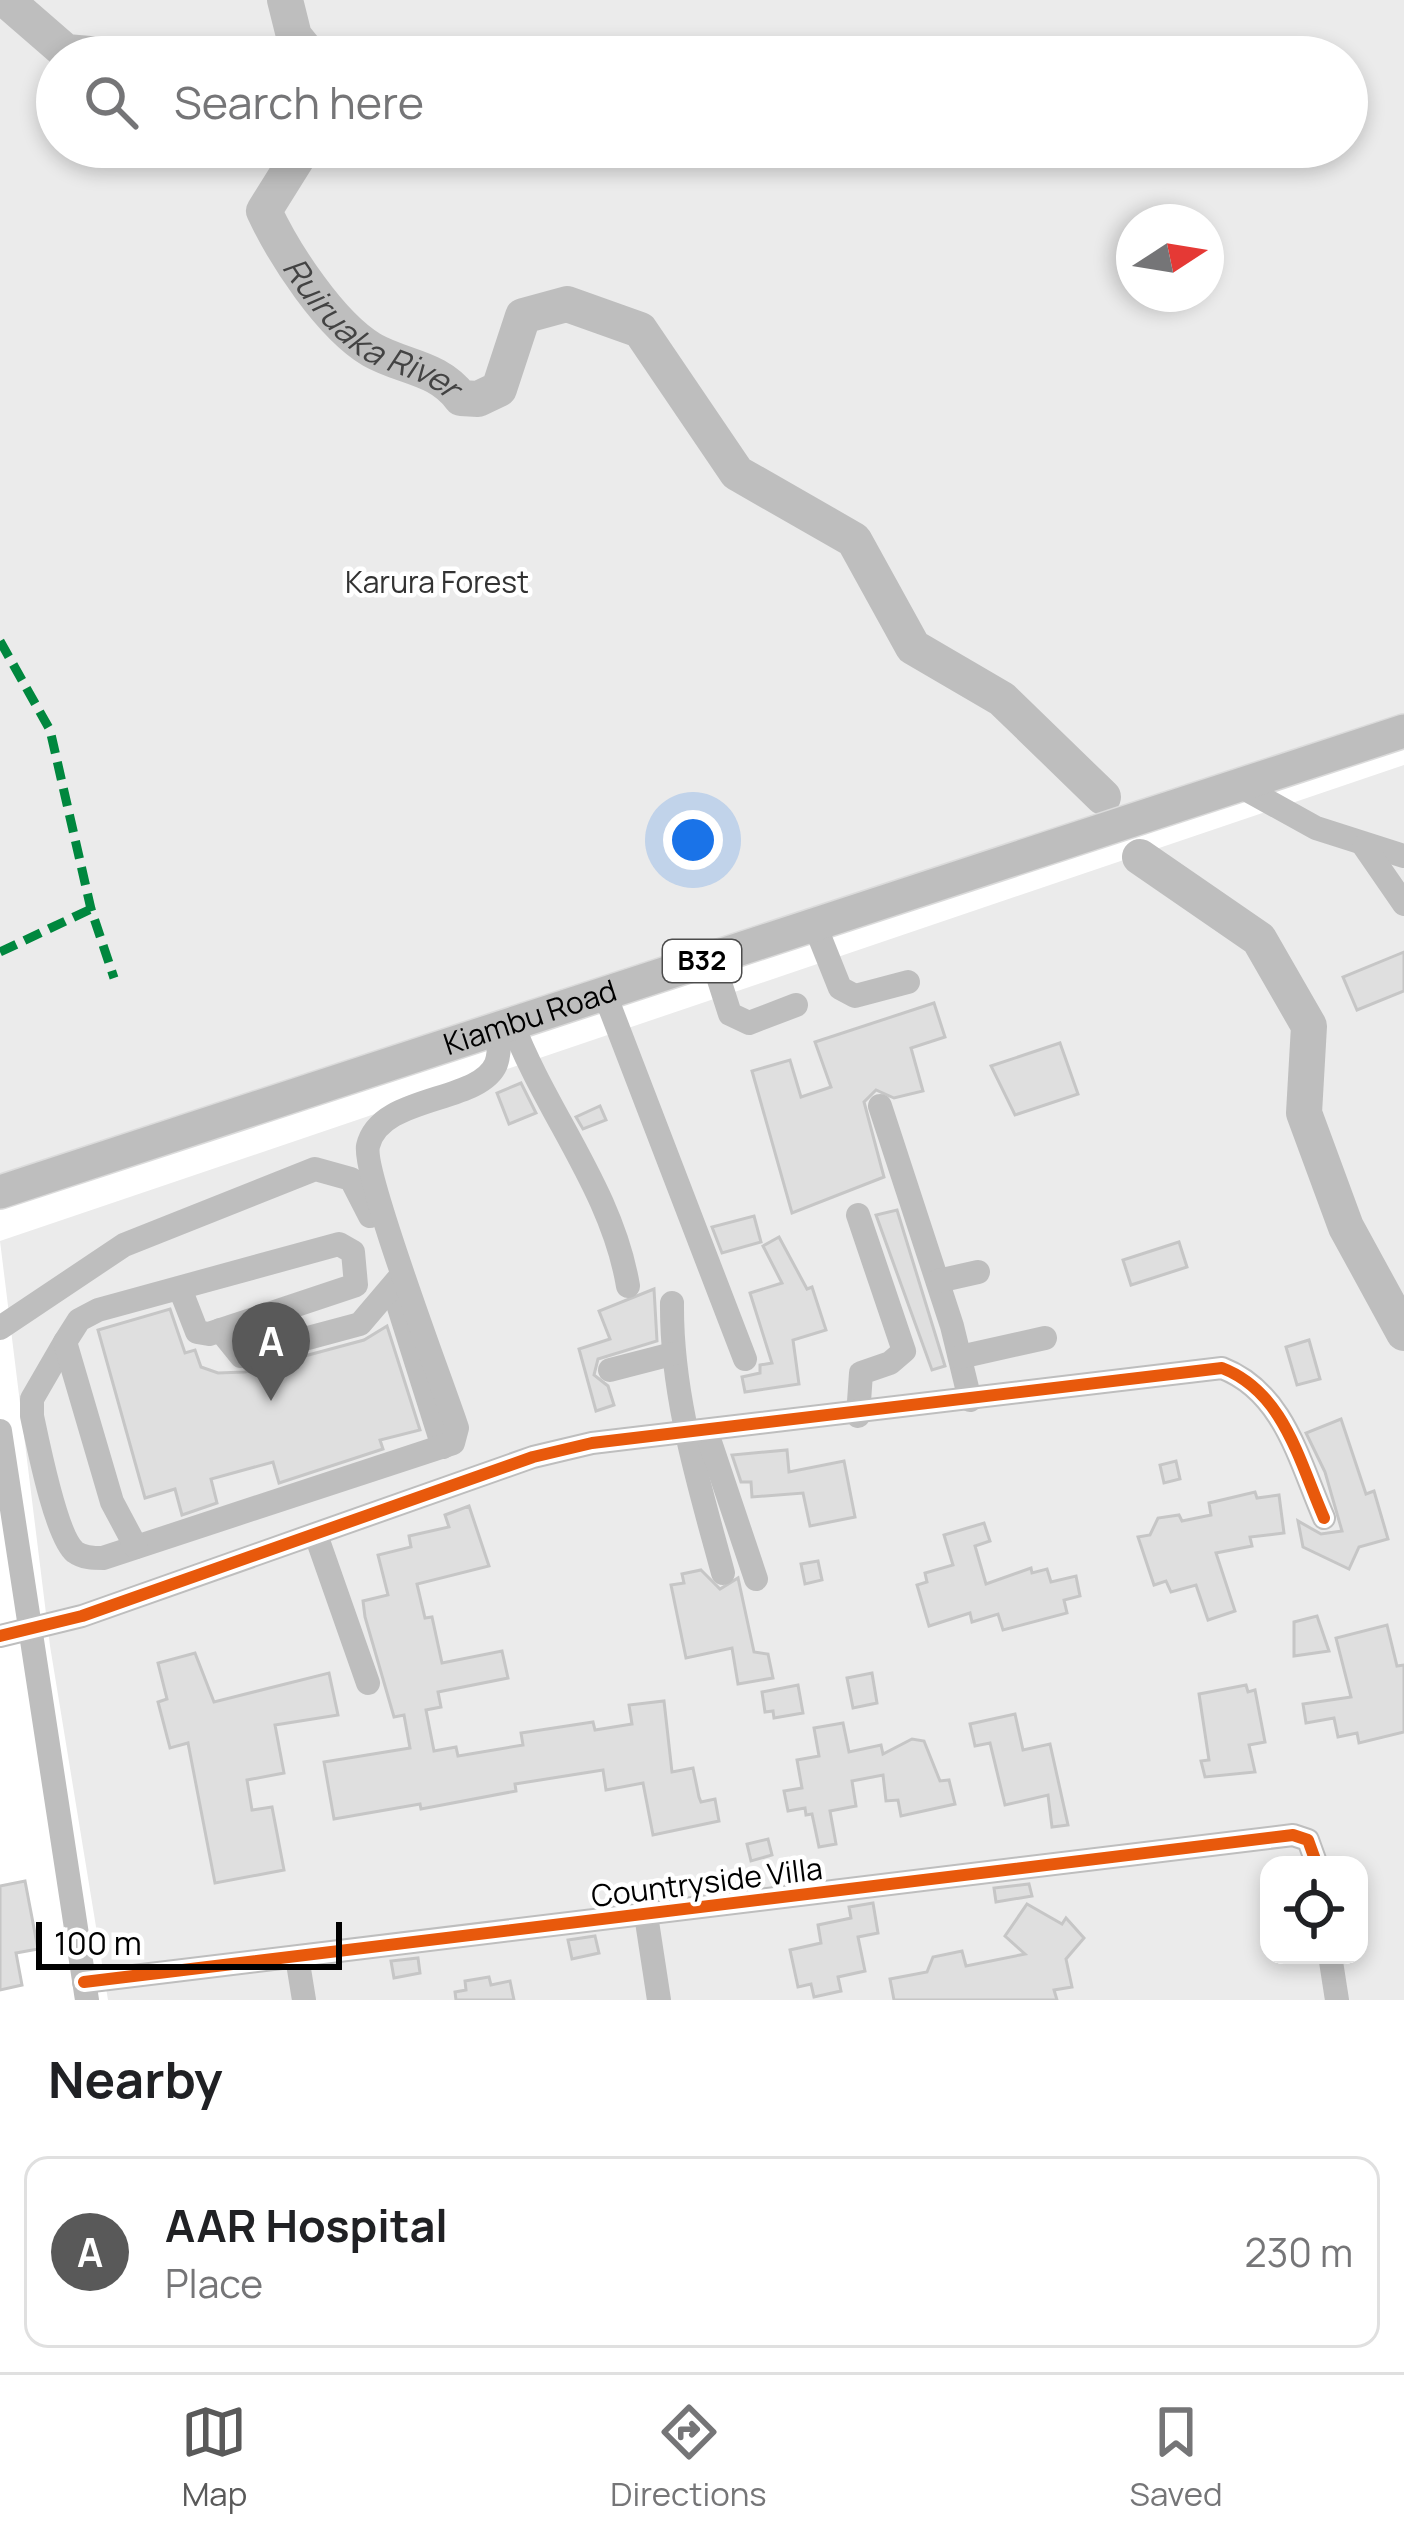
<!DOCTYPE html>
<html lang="en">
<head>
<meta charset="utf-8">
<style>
	body { margin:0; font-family:Manrope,sans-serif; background:#f6f6f6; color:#202124 }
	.controls { position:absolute; right:36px; bottom:36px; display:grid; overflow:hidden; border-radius:24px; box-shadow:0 6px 18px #0003 }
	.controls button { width:108px; height:108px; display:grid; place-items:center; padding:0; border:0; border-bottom:3px solid #e0e0e0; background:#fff; color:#202124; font:60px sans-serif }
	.compass { position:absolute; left:1116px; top:204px; width:108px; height:108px; border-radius:50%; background:#fff; box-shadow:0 6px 18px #0003; rotate:78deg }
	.scale { position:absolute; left:36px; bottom:30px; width:306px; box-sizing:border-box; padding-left:12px; border:6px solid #000; border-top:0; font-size:33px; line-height:42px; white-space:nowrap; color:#000; -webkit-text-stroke:9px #fff; paint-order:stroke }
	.you { position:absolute; left:693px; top:840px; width:42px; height:42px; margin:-30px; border:9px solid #fff; border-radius:50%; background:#1a73e8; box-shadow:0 0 0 18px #1a73e833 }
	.badge { display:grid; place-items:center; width:78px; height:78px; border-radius:50%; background:#595959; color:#fff; font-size:39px; font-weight:700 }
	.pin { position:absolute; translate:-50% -99px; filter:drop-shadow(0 3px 6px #0008) }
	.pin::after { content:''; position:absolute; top:63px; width:42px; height:36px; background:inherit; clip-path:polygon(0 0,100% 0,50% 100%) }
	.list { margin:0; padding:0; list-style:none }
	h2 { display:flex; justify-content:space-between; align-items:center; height:156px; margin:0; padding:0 48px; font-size:51px }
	h2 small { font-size:39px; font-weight:400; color:#757577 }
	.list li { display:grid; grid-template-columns:78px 1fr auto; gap:36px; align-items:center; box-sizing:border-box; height:192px; margin:0 24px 24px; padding:0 24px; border:3px solid #e0e0e0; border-radius:24px }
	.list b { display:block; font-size:45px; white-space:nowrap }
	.list p { margin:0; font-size:39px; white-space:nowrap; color:#757577 }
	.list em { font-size:39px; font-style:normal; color:#757577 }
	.icon { flex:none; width:66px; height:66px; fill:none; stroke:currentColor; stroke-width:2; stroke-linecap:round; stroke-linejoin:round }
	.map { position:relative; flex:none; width:1404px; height:2000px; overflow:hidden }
	.search { position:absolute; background:#fff; box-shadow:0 6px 18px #0003; left:36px; right:36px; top:36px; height:132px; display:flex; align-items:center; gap:30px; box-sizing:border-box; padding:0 42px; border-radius:66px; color:#757577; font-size:45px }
	.sheet { height:372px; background:#fff }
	nav { display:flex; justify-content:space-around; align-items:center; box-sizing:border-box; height:168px; border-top:3px solid #e0e0e0; background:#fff; font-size:33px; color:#757577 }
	nav a { display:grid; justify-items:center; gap:6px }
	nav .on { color:#595959 }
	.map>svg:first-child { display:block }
	.green { fill:#ebebeb; fill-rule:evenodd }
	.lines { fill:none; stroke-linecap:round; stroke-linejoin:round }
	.river { stroke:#bebebe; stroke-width:36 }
	.building { fill:#dfdfdf; stroke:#c6c6c6; stroke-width:3 }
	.highway-casing { stroke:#dbdbdb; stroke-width:36 }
	.minor { stroke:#bebebe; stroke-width:24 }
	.highway { stroke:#bebebe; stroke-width:33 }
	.quiet { stroke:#00873e; stroke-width:9; stroke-dasharray:18 9; stroke-linecap:butt }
	.cycleway-casing { stroke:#fff; stroke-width:20 }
	.cycleway { stroke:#e8590c; stroke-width:12 }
	.labels { text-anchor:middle; stroke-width:9; stroke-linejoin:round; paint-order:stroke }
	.shield { fill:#fff; stroke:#4c4c4c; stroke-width:3 }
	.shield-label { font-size:27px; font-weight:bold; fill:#000 }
	.park-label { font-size:30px; fill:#323232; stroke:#fff }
	.street-label { font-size:30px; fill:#000; stroke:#fff }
	.water-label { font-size:33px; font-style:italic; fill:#434343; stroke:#fff }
</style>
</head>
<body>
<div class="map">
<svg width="1404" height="2000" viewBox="0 0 1404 2000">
	<rect width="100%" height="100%" fill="#fff"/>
	<g class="green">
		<path d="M0,0h1404v728l-1404,458zM57,57h1290v90h-1290zM1134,222h72v72h-72z"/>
		<path d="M1404,765v1235h-1296l-58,-354 -50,-405zM1269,1865h90v90h-90z"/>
	</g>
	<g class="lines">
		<g class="river">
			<path d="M6,0l60,52 59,5"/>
			<path d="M285,0l9,36 17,21"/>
			<path id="s1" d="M304,147l-40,64c20,43 66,114 108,139 32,18 66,17 89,48l17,1 21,-10 24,-73 44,-12 73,26 97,143 117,67 59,107 89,52 101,98"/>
			<path d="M1140,857l119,82 50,87 -5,87 42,114 58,106"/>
		</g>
	</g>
	<g class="building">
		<path d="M1404,952v39l-47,19 -14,-33z"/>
		<path d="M934,1003l11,34 -34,11 12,43 -29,7 -18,-8 -12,12 20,75 -92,36 -40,-142 38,-11 11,37 30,-10 -16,-45z"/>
		<path d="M1060,1043l18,51 -63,21 -24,-49z"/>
		<path d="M521,1083l15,30 -27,11 -12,-31z"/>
		<path d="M600,1106l6,14 -23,9 -7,-12z"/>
		<path d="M897,1210l48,156 -13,4 -56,-155z"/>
		<path d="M754,1216l7,26 -39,11 -10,-26z"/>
		<path d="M779,1237l28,52 5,-2 14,43 -33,10 6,44 -54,8 -3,-15 18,-4v-8l12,-2 -22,-70 32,-10 -19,-37z"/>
		<path d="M1179,1242l8,25 -56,18 -8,-25z"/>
		<path d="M654,1289l3,52 -59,18 -4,16 14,11 6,19 -18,6 -17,-62 31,-10 -11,-28z"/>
		<path d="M170,1309l15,44 10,-3 6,17 17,6 27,-1 119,-32 23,-14 33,104 -40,10 3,9 -104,34 -6,-21 -62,17 6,24 -35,12 -7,-26 -30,9 -47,-168z"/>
		<path d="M1309,1340l11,39 -23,6 -11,-38z"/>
		<path d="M1341,1419l25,75 8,-3 14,48 -29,8 -10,22 -46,-22 -5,-26 23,13 21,-3 -17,-59 -19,-39z"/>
		<path d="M787,1450l2,22 55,-11 11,56 -45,9 -7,-33 -51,4 -1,-15h-10l-9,-27z"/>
		<path d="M1176,1461l4,18 -16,4 -4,-18z"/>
		<path d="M1255,1492l2,6 22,-3 5,38 -34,4 2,9 -36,7 19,58 -27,9 -12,-35 -25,7 -5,-11 -12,4 -16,-48 12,-2 8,-17 21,-3 3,6 29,-6 -2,-12z"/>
		<path d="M469,1506l20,60 -72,18 8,34 7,-1 10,46 60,-12 6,27 -70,14 3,15 -15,3 8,41 22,-4 2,9 65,-11 -2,-12 72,-11 2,8 37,-6 -3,-19 35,-4 8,71 21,-4 6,29 2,5 14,-3 4,22 -66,14 -10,-52 -37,7 -3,-20 -88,14 1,7 -95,18 -1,-5 -86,15 -10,-57 86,-14 -6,-33 -10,2 -29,-100 -2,-16 25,-6 -10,-40 33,-8 -2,-11 40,-9 -4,-12z"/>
		<path d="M984,1523l6,18 -15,5 11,38 45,-16 1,5 15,-4 4,13 25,-6 4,20 -16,4 3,13 -64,17 -5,-16 -26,8 -2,-9 -41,13 -12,-41 10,-3 -2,-9 28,-8 -9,-30z"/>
		<path d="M818,1561l4,19 -17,4 -4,-20z"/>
		<path d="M701,1570l19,19 18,-11 16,74 14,2 5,24 -35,6 -6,-36 -46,10 -15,-73 13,-2 -2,-9z"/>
		<path d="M1317,1616l12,35 -35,5v-34z"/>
		<path d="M1387,1625l10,41 7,-1v67l-45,11 -2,-10 -19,4 -4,-19 -28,5 -3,-19 48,-7 -15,-59z"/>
		<path d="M195,1653l19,49 115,-29 9,42 -63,10 9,48 -37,7 5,30 20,-3 12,63 -69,13 -27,-140 -18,5 -12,-46 9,-3 -9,-36z"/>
		<path d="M872,1673l5,30 -24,5 -6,-30z"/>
		<path d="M798,1685l5,28 -29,5 -1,-7 -8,1 -3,-20z"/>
		<path d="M1246,1685l2,7 7,-2 10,52 -16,3 6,27 -50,5 -4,-16 8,-1 -10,-66z"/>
		<path d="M1015,1714l8,36 27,-6 18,81 -16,2 -4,-32 -43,10 -15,-62 -15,3 -5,-22z"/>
		<path d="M843,1723l6,29 32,-7 2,9 29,-15 12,2 16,40 9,-1 6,24 -54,12 -3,-16 -12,1 -3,-26 -31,6 4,25 -26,5 6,33 -17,3 -7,-33 -6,1 -1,-7 -17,3 -4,-20 18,-3 -5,-28 22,-4 -5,-28z"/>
		<path d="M768,1839l4,16 -21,6 -4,-17z"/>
		<path d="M25,1881l13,68 -22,4 6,32 -22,5v-104z"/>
		<path d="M1029,1884l3,12 -36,6 -2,-14z"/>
		<path d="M873,1903l5,30 -20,4 7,34 -27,6 3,14 -27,6 -3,-13 -13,3 -8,-37 31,-7 -3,-18 33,-7 -2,-11z"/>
		<path d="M1027,1904l35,20 4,-6 18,20 -18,21 6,28 -18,3 3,10h-163l-4,-21 37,-7 6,-15 29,-6 4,15 59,-12 -20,-18z"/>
		<path d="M595,1936l4,17 -27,6 -4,-19z"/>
		<path d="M418,1958l2,15 -26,5 -3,-17z"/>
		<path d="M489,1977l2,8 19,-4 4,19h-58l-1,-8 11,-2 -1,-9z"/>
	</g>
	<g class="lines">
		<g class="highway-casing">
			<g id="highway">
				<path id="s2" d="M0,1192l1404,-461"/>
			</g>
		</g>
		<g class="minor">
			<path d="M1240,786l76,42 88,28"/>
			<path d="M1364,846l40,58"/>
			<path d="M816,928l24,60 15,8 53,-14"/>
			<path d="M712,958l18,56 19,9 47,-18"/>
			<path d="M604,992l141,367"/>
			<path d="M512,1023c34,90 100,167 116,263"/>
			<path d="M880,1106l72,220 18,74"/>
			<path d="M938,1281l40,-9"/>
			<path d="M395,1295l48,152"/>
			<path d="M672,1303c-1,92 27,181 51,270"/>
			<path d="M0,1328l124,-83 191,-76 36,10 19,37"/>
			<path d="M220,1330l21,26 119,-32 40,-47"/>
			<path d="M65,1342l-33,57v17c6,28 24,120 43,136 8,6 19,6 28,6l350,-115 4,-15c-14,-43 -95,-254 -89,-282 12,-52 111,-42 128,-82 4,-10 3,-25 4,-36"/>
			<path d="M960,1357l85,-19"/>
			<path d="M610,1370l62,-16"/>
			<path d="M858,1416l3,-43 29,-10 14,-12 -46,-136"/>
			<path d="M706,1430l50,149"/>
			<path d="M0,1431l87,569"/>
			<path d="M316,1535l52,148"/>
			<path d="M136,1547l-24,-45 -47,-160 14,-22 19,-10 241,-66 14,8 3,33 -147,49 -12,-2 -16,-41"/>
			<path d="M0,1636l82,-20 451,-159 59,-14 630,-75c62,24 77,93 102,150"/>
			<path d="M646,1915l13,85"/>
			<path d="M1330,1955l7,45"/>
			<path d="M297,1957l7,43"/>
			<path d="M84,1982l1209,-147 15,5 9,25"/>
		</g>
		<use href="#highway" class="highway"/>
		<g class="quiet">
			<path d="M0,641l50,89 41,179 23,69"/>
			<path d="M0,952l91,-43"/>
		</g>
		<g class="cycleway-casing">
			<g id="cycleway">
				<path d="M0,1636l82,-20 451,-159 59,-14 630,-75c62,24 77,93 102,150"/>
				<path d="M84,1982l1209,-147 15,5 9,25"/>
			</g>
		</g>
		<use href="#cycleway" class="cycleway"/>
	</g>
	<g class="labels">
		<rect class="shield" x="663" y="940" width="78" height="42" rx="9"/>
		<g class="shield-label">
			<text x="702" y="970">B32</text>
		</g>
		<g class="park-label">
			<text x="437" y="593">Karura Forest</text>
		</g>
		<g class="street-label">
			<text dy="10" stroke="none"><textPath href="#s2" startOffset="558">Kiambu Road</textPath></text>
			<text transform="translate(707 1883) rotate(-7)" y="10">Countryside Villa</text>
		</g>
		<g class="water-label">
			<text dy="12" stroke="none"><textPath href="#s1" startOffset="240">Ruiruaka River</textPath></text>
		</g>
	</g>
</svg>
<div class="controls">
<button><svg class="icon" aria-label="locate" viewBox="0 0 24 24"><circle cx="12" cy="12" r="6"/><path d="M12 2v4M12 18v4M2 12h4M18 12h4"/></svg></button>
</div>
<svg class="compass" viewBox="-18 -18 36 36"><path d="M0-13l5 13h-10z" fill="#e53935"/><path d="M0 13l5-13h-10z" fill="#757577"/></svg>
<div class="scale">100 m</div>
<div class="you"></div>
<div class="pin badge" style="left:271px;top:1401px">A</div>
<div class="search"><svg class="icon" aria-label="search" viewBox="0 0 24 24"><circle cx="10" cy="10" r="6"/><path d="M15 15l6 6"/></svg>Search here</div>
</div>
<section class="sheet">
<h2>Nearby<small></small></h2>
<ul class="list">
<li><span class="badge">A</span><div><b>AAR Hospital</b><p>Place</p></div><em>230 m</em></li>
</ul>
</section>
<nav>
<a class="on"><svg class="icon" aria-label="map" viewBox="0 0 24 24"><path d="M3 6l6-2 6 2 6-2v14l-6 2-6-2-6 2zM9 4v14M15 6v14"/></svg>Map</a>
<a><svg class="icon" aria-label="directions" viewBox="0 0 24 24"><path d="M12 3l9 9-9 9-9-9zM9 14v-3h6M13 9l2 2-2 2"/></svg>Directions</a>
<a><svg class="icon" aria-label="saved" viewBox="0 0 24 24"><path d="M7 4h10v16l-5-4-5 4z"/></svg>Saved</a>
</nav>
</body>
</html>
